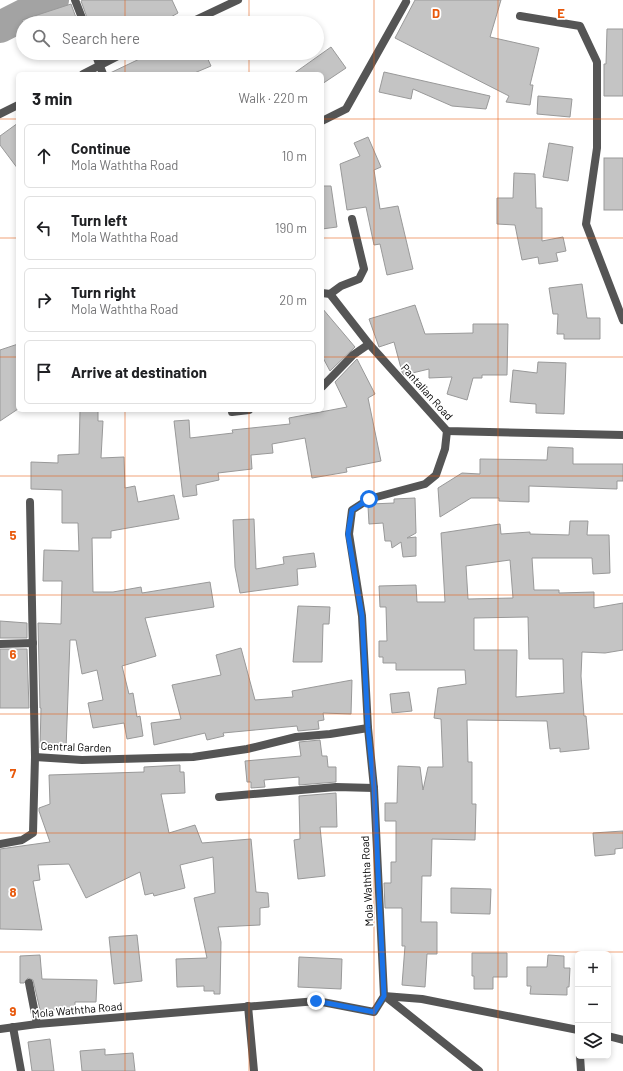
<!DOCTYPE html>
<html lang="en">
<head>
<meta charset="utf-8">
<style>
	body { margin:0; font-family:Barlow,sans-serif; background:#f2f2f2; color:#202124 }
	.controls { position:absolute; right:12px; bottom:12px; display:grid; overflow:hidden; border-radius:6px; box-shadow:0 2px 6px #0003 }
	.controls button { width:36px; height:36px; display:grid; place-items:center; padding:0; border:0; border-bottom:1px solid #e0e0e0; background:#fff; color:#202124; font:20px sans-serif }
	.stop { position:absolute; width:12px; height:12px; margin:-9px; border:3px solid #1a73e8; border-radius:50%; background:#fff }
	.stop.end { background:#1a73e8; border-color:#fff; box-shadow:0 1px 4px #0008 }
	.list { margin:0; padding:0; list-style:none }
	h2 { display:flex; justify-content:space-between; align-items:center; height:52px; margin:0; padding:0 16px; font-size:17px }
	h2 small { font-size:13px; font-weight:400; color:#757577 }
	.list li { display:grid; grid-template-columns:26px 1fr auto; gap:12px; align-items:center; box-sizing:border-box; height:64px; margin:0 8px 8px; padding:0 8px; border:1px solid #e0e0e0; border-radius:6px }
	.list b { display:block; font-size:15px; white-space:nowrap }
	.list p { margin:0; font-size:13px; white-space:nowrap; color:#757577 }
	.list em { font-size:13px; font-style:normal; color:#757577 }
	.icon { flex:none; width:22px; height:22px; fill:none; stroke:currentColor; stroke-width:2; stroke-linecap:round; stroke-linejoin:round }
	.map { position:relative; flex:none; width:623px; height:1071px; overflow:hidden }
	.search { position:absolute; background:#fff; box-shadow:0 2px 6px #0003; left:16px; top:16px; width:308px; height:44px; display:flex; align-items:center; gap:10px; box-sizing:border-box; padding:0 14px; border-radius:22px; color:#757577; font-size:15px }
	.panel { position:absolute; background:#fff; box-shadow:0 2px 6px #0003; left:16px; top:72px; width:308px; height:340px; border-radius:6px }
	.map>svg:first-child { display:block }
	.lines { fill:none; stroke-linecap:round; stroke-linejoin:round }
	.river { stroke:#a3a3a3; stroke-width:32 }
	.building { fill:#c4c4c4; stroke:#999; fill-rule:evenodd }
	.street { stroke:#555; stroke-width:8 }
	.route { stroke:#1a73e8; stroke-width:5 }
	.grid { fill:none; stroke:#e8590c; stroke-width:1; stroke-opacity:0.55 }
	.labels { text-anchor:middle; stroke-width:3.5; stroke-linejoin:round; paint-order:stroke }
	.street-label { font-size:11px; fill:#000; stroke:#fff }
	.grid-label { font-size:13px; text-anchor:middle; font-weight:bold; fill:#e8590c; stroke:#fff; stroke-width:3.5; stroke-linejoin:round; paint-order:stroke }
</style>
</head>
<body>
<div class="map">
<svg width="623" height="1071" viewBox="0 0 623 1071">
	<rect width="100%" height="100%" fill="#fff"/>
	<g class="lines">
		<path class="river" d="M0,27l53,-27"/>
	</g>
	<g class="building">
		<path d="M83,0h89l6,13 -18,10h-71l-8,-22z"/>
		<path d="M415,0h86l-11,37 49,11 -9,37h3l-3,20 -24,-3 3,-6 -114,-58z"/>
		<path d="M71,4l7,19h-55l-1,-3z"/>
		<path d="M607,29h16v67h-19v-32h2z"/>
		<path d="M331,47l15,21 -24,16v-10h-29z"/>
		<path d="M152,53h20l3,5 11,-5h19l6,13 -19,8h-84z"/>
		<path d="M384,72l31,7 75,17 -4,13 -34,-3 -39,-17 -2,10 -32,-7z"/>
		<path d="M538,96l34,3 -2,18 -33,-3z"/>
		<path d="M18,123v46l-18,-24v-9z"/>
		<path d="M368,137l13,30 -7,3 6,39 18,-3 15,63 -26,6 -7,-31 -6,1 -8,-38 -19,3 -7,-46 20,-8 -6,-13z"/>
		<path d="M549,143l24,4 -5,34 -25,-4z"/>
		<rect x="604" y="158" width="19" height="52"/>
		<path d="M514,173l21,1 1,34h6v33l21,-4 3,14 -10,2 2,8 -19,3 -1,-7 -16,3 -7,-35 -18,-1v-26h16z"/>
		<path d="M322,186h9l6,41 -15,2z"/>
		<path d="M582,284l5,34h13v21h-36v-5h-7l1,-20h-5l-4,-26z"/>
		<path d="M415,305l10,29 48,-1v-9h35l-1,51h-25v3h-9l-6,22 -20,-6 5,-17 -23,1v-9l-25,6 -2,-3 -8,-30 -15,5 -10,-28z"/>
		<path d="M322,308l33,39 -25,24 -8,-15z"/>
		<path d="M18,344v65l-18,12v-71z"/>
		<path d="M357,359l18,35 -7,4 13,63 -35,7 1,4 -35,6 -7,-40 -33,6 1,9 -22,2 1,14 -34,4 1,7 -23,5 1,10 -14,2 -9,-76 15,-1 1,18 43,-5 -1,-3 58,-6 -1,-6 58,-11 -12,-25z"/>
		<path d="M538,362l28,1 -2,51 -28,-1v-9l-26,-2 3,-32 24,3z"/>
		<path d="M80,410h18v11h5l-2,37 23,-1 1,31 10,-2 3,16 36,-7 5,24 -68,12v7h-19l1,54h20l28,-5 1,6 68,-11 4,25 -69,11 11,38 -34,10 7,28 4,-1 4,24 3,-1 3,20 -16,3 -3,-16 -31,5 -5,-25 15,-3 -6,-30 -15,4 -6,-34h-6l-4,109 -26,-1 1,-40h-1l-2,-85 23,1 1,-43h-19l1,-31 35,1 -1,-28h-16v-33l-31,-1v-27l27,1v-8l21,-1z"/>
		<path d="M548,447l25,1v16h50v17h-6v8l-88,-3v16l-30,-1v-3h-28l-31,19 -2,-29 24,-15 18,1v-15l67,1z"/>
		<path d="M415,498l1,35 -9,5 9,-1v19l-13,1 -2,-15 -9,6 -1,-7h-6l-2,-18 -14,1 -1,-18 3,-2 23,-1v-4z"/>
		<path d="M254,519l2,50 28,-5 -1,-7 31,-4 2,14 -19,2 1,16 -58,8 -5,-26 -2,-47z"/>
		<path d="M570,521h18l-1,14h22l1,38 -17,1 -1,-16h-60l2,32h25v3l35,-1v16l29,-5v47l-18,3 -23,-1 -1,24 3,40h2l3,33 -29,3v-4l-10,1 -3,-28 -80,-1 1,42h4v42h4l-1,36 -43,-1 -1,37h-9l-1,46h16v32h-10l-2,33 -23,-2 3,-39h-3v-38h-17l-1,-25h7v-21h5v-41h-11v-18h12l1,-37 22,1 3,23 5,-23h15l-2,-48 -7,-1 4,-30 28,-4 -1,-14h-69v-7h-13v-6h-4v-16h8l-1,-34h-6l-1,-21 37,-1 1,17h28l-4,-69 59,-9 1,10 29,-2v2l39,1zM510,560l3,38 -45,1 -2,-33zM528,617l1,42h34l1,34 -48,4 1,-47h-43v-32z"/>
		<path d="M298,606l32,1 -1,17h-6l-1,38h-29z"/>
		<path d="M0,621l27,2v15h-27z"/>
		<path d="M241,648l14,52 38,-3 -1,-6 60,-11 -1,34 -28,-1 1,7 -6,1 1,8 -21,2 -1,-5 -74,7 1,3 -17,4 -2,-7 -51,12 -3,-22 30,-4 -9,-34 49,-10 -5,-20z"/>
		<path d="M0,649h27l2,59h-29z"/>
		<path d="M409,692l3,19 -20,2 -2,-19z"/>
		<path d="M320,740l2,16h5l1,11h8v15l-37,3v-8l-35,3 1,7 -14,1v-6h-4l-2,-21 56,-5 -2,-14z"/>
		<path d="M180,765v7h4l1,21 -24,1 8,39 26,-8 7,18 49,-4 5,53 12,1 1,14 -9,1v17l-42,2 3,15 -1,52h-6v-3h-10v-5l-27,1 -1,-28 31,-1 -13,-60 21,-5 -2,-36 -33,8 5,23 -31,8 -1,-3 -8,2 -5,-23 -54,26 -17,-34 -31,1 2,15 -7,1 9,49 -42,-1v-80l50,-7 -11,-31v-3l11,-4 -1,-29 95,-3v-5z"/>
		<path d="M336,793l1,34h-17l5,49 -27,3 -4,-39 6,-1 -1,-43z"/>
		<path d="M623,831v17l-8,1v5l-20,2 -2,-23z"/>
		<path d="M451,888l40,1 -1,25 -39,-1z"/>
		<path d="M137,935l5,46 -28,3 -5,-47z"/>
		<path d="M472,953h35v24h-14v12h-19v-13h-2z"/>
		<path d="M40,955l2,24 55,1 -1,22h-21v6l-18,1 -16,5 -8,-34 -5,-2 -4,5h-4v-27z"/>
		<path d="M548,955l16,1v12h6l-1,19h-2v8l-37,-1 1,-8h-4v-19h20z"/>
		<path d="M299,957l43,2 -1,30 -43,-2z"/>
		<path d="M50,1039l4,32h-22l-4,-29z"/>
		<path d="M105,1049v6l28,-2 2,18h-53l-2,-20z"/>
	</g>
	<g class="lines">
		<g class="street">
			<path d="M75,0l9,23"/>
			<path d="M520,16l60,10 17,36v86l-11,76 37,96"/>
			<path d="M189,23l49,-23"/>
			<path d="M95,53l8,21"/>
			<path d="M83,74l41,-21"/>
			<path d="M0,114l18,-9"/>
			<path d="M322,121l24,-12 60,-107"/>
			<path d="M322,293l8,1 39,50 78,87 176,4"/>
			<path d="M330,294l11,-8 18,-7 5,-10 -12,-50"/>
			<path d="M322,387l31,-32 16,-11"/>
			<path d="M232,412l17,-2"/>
			<path d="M30,502l5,255 47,3 111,-3 54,-8 49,-12 34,-3 38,-6"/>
			<path d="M0,644l33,-1"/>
			<path d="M219,797l117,-10 38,1"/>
			<path d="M0,844l22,-4 11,-7 2,-76"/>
			<path d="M29,983l8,41"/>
			<path d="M384,996l38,3 156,31"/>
			<path d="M385,996l94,75"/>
			<path d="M248,1006l6,65"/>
			<path d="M13,1027l8,44"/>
			<path d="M0,1029l37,-5 280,-23 57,11 10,-16 -10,-208 -6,-60 -6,-112 -13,-82 3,-24 17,-11 56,-15 11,-9 9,-26 2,-18"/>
			<path d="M608,1036l15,4"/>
			<path d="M580,1056l1,15"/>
		</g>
	</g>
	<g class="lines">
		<path class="route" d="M316,1001l58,11 10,-16 -10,-208 -6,-60 -6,-112 -14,-82 4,-24 17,-11"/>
	</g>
	<path class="grid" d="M125,0v23M249,0v23M374,0v1071M498,0v1071M125,53v21M249,53v21M0,119h18M322,119h301M0,238h18M322,238h301M0,357h18M322,357h301M125,410v661M249,410v661M0,476h623M0,595h623M0,714h623M0,833h623M0,952h623"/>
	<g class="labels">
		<g class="street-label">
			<text transform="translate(427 392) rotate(48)" y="4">Pantalian Road</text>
			<text transform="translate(76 747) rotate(2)" y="4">Central Garden</text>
			<text transform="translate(367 881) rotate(-93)" y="4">Mola Waththa Road</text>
			<text transform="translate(77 1010) rotate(-5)" y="4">Mola Waththa Road</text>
		</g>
	</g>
	<g class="grid-label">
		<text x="436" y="18">D</text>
		<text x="561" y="18">E</text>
		<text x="13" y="540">5</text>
		<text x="13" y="659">6</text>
		<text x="13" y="778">7</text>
		<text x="13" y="897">8</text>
		<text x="13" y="1016">9</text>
	</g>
</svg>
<div class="controls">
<button>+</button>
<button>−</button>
<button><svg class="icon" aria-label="layers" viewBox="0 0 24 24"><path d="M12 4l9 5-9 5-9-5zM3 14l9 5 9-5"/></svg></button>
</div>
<div class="stop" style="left:369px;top:499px"></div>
<div class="stop end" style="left:316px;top:1001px"></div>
<div class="search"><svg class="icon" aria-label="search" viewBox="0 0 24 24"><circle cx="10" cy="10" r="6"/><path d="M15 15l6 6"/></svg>Search here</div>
<section class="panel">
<h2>3 min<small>Walk · 220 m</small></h2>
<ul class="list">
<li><svg class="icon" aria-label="ahead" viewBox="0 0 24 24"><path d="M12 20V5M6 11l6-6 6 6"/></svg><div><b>Continue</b><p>Mola Waththa Road</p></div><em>10 m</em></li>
<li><svg class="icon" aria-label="left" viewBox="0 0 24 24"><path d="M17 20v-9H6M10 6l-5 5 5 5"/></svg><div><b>Turn left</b><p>Mola Waththa Road</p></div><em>190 m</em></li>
<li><svg class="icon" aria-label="right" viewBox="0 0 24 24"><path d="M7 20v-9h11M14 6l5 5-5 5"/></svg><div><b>Turn right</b><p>Mola Waththa Road</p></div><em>20 m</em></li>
<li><svg class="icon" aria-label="arrive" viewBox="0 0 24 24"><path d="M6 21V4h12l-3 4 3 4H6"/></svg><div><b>Arrive at destination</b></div></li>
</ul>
</section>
</div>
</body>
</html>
